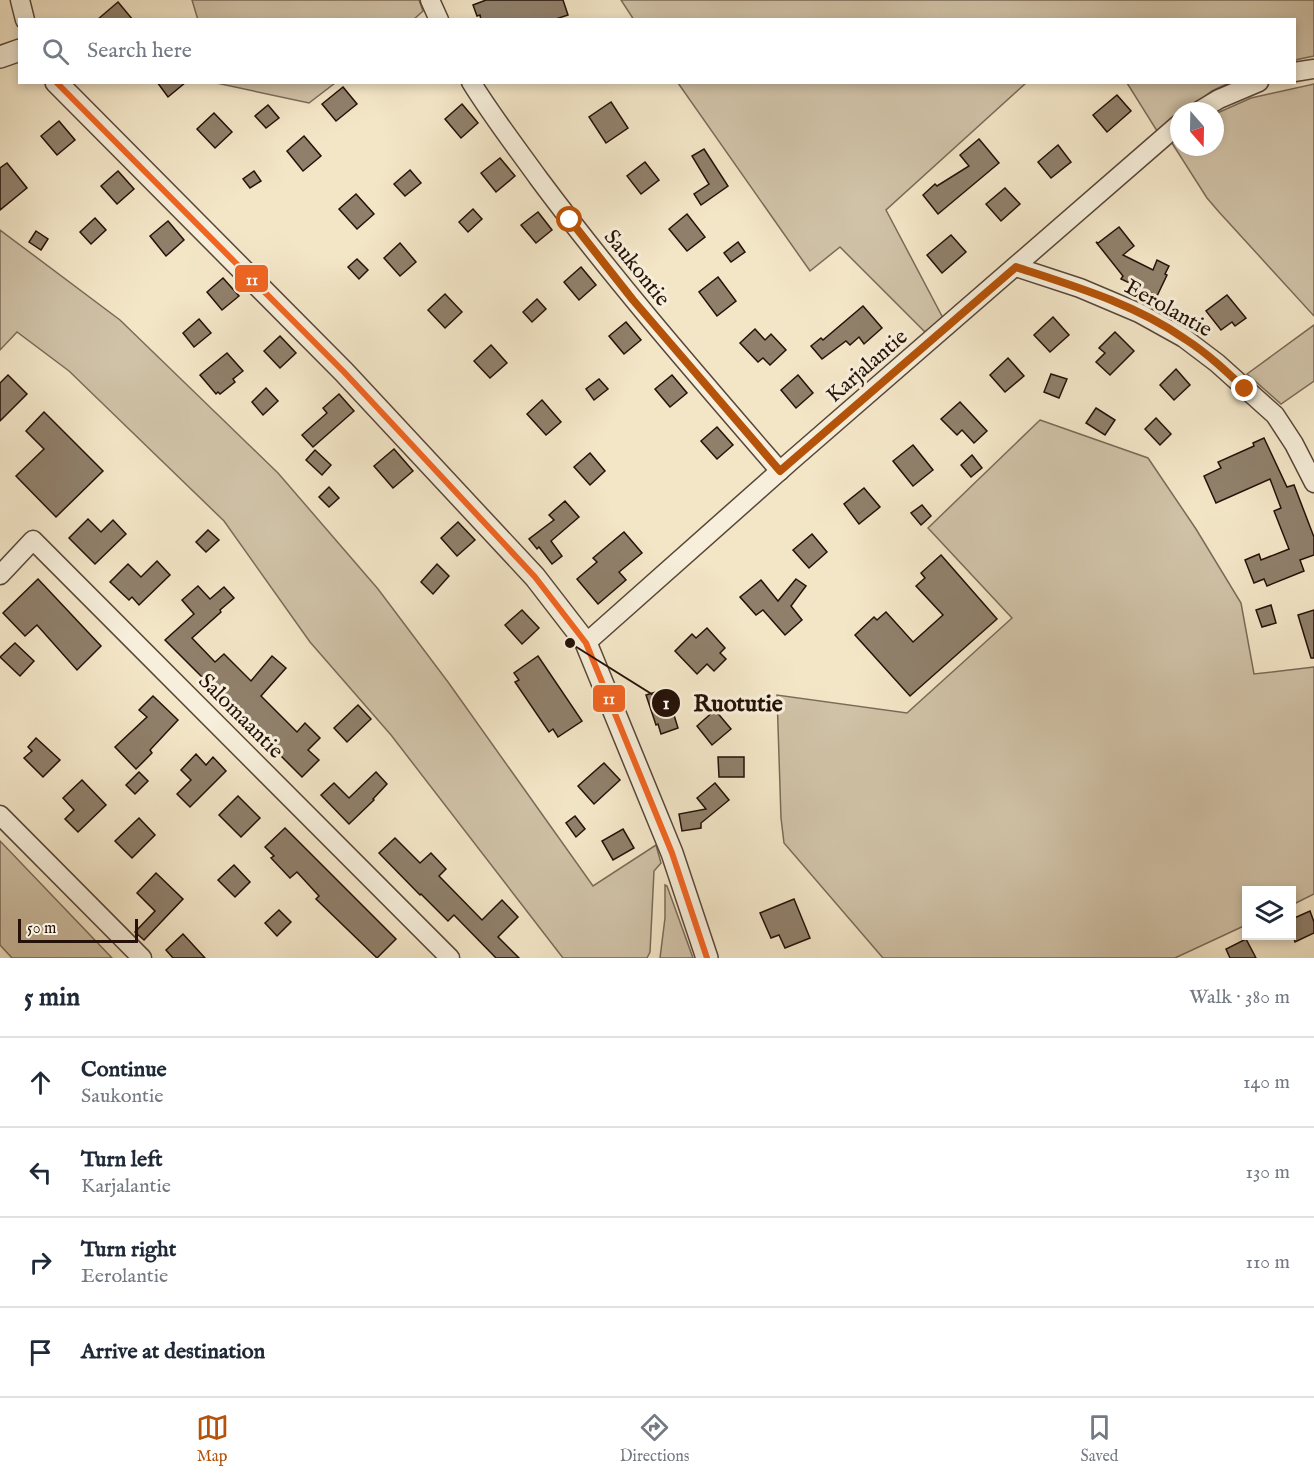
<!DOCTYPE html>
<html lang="en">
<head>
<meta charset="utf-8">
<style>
	body { margin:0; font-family:"IM FELL English",serif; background:#f6f6f7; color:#1f2937 }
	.controls { position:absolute; right:18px; bottom:18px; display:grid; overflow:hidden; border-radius:0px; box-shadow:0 3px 9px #0003 }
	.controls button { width:54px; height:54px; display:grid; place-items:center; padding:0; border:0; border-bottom:2px solid #e0e1e3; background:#fff; color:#1f2937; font:30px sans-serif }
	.compass { position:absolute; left:1170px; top:102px; width:54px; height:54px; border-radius:50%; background:#fff; box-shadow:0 3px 9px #0003; rotate:160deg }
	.scale { position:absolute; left:18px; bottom:15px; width:120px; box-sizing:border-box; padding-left:6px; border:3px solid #251108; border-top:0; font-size:16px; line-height:21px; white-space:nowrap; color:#251108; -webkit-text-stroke:4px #f7efdb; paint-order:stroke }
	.stop { position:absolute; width:18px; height:18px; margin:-14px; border:4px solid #b45309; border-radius:50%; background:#fff }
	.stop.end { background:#b45309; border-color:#fff; box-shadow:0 2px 6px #0008 }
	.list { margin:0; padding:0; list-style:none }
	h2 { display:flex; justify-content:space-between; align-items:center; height:78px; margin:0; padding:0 24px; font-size:26px }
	h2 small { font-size:20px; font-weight:400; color:#747a83 }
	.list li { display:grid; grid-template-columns:39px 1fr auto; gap:18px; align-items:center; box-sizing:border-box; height:90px; padding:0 24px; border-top:2px solid #e0e1e3 }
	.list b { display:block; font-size:22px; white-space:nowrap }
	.list p { margin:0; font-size:20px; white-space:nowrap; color:#747a83 }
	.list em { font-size:20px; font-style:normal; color:#747a83 }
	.icon { flex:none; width:33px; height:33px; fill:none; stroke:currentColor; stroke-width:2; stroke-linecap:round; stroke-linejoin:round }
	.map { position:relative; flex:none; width:1314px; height:958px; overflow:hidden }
	.search { position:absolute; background:#fff; box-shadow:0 3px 9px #0003; left:18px; right:18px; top:18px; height:66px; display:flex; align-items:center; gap:15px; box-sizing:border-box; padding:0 21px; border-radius:0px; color:#747a83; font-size:22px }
	.sheet { height:438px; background:#fff }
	nav { display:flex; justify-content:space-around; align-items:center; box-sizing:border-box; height:84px; border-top:2px solid #e0e1e3; background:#fff; font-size:16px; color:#747a83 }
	nav a { display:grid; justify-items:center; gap:3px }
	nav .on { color:#b45309 }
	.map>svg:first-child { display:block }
	.green { fill:#d0c2a7; stroke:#7a6a58; stroke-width:1.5 }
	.building { fill:#90806b; stroke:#251108; stroke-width:1.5 }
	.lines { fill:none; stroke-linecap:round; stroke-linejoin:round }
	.minor-casing { stroke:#584638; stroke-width:21 }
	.tertiary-casing { stroke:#584638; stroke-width:24 }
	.minor { stroke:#f7efdb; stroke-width:18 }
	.tertiary { stroke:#f7efdb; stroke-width:21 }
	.bus-1-casing { stroke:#f7efdb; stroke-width:10 }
	.bus-1 { stroke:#f26522; stroke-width:6 }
	.route { stroke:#b45309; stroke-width:8 }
	.labels { text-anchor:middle; stroke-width:6; stroke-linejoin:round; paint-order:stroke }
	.street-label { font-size:22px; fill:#251108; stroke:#f7efdb }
	.leader { fill:none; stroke:#251108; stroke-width:2 }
	.callout-dot { fill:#251108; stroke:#f7efdb; stroke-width:2 }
	.mark-label { font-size:18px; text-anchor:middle; font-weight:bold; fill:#fff }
	.callout-label { font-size:24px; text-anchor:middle; font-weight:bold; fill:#251108; stroke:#f7efdb; stroke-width:6; stroke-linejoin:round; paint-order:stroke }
	.line-badge { stroke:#f7efdb; stroke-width:2 }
	.badge-label { font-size:16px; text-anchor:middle; font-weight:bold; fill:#fff }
</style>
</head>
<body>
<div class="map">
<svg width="1314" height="958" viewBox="0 0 1314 958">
	<rect width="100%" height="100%" fill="#f3e6c7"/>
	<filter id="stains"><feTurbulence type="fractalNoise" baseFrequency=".00333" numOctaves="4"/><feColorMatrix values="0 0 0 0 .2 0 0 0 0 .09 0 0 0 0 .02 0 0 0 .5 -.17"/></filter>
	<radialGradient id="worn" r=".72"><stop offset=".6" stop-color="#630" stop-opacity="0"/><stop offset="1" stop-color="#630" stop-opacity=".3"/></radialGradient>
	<g class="green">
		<path d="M192,0h227l4,11 -10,9h-215z"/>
		<path d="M621,0h693v56l-19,4 -1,-40h-660z"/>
		<path d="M216,83v-1l119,1 -26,20z"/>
		<path d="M678,83h348l-140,127 57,108 -18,14 -85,-85 -30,24z"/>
		<path d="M1127,83h102l-17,8 -27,20h-6v4l-22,16z"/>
		<path d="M1314,84v232l-95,-104 -12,-14 -37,-58 9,-6v13h36v-33l36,-16z"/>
		<path d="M0,230l120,90 158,153 100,116 70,93 145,204 63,-41 5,18 -7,8 -4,81 -3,6h-84l-172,-223 -81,-93 -86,-121 -155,-150 -52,-39 -17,18z"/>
		<path d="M1314,325v56l-33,23 -34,-30z"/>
		<path d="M1040,420l108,38 48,71 45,74 13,71 60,-7v227l-22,11v-15h-46v35l-71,33h-292l-99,-115 -3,-25 -4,-123 130,18 105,-95 -84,-90z"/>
		<path d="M0,841l112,117h-100l-12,-13z"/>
		<path d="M665,885l2,1 26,72h-33l5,-40z"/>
	</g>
	<g class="building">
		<path d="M486,0h77l5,15 -15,5h-72l-1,-5 -3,1 -4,-11z"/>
		<path d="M118,2l15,18h-36z"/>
		<path d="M157,82h29l-18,15z"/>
		<path d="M343,87l14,17 -21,17 -14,-17z"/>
		<path d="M1117,95l14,16 -24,21 -14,-17z"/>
		<path d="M611,102l17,26 -22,15 -17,-26z"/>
		<path d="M462,104l16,19 -17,15 -16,-19z"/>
		<path d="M268,105l11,13 -13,10 -11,-12z"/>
		<path d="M214,113l18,19 -17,16 -18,-19z"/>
		<path d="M59,121l16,19 -18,15 -16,-19z"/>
		<path d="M304,136l17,20 -18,15 -16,-20z"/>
		<path d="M979,139l20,24 -61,51 -15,-19 12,-11 2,2 32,-20 -9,-11z"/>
		<path d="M1058,145l13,17 -20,16 -13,-16z"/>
		<path d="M704,149l24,37 -27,19 -7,-11 15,-10 -17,-28z"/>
		<path d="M500,158l15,18 -19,16 -15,-19z"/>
		<path d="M645,162l14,18 -18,14 -14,-18z"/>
		<path d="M7,163l20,25 -27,22v-42z"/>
		<path d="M410,170l11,13 -16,13 -11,-12z"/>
		<path d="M118,171l16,18 -17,15 -16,-18z"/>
		<path d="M254,171l7,10 -11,7 -7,-9z"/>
		<path d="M1005,188l15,16 -19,17 -15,-17z"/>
		<path d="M356,194l18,20 -17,15 -18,-20z"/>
		<path d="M473,209l9,10 -14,13 -9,-10z"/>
		<path d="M538,212l14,18 -16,13 -15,-18z"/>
		<path d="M687,214l18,23 -18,14 -18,-22z"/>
		<path d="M95,218l11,12 -15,14 -11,-12z"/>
		<path d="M168,221l16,19 -18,16 -16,-20z"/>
		<path d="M1119,227l15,19 -11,9 30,15 4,-10 12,6 -4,8 2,1 -10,21 -36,-17 2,-3 -27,-34 2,1z"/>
		<path d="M36,231l12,8 -7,11 -12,-8z"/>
		<path d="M951,235l15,17 -24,21 -15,-18z"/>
		<path d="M738,242l7,10 -14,10 -7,-9z"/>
		<path d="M400,243l16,19 -16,14 -16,-18z"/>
		<path d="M357,259l11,11 -9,9 -11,-12z"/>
		<path d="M581,267l15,18 -17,15 -15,-18z"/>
		<path d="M718,277l18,24 -19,15 -18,-24z"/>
		<path d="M223,278l16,18 -17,14 -15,-18z"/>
		<path d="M445,294l17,18 -17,16 -17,-18z"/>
		<path d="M1227,295l19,23 -11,8 -3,-4 -11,8 -15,-19z"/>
		<path d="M537,299l9,10 -14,13 -9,-10z"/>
		<path d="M863,306l19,22 -18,16 -5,-7 -9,8 -4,-4 -24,18 -11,-13 10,-8 2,2z"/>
		<path d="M1053,317l16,18 -19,17 -16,-17z"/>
		<path d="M199,319l12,14 -17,14 -11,-14z"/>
		<path d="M626,322l15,18 -17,14 -15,-18z"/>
		<path d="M755,329l10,11 6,-6 15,16 -16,15 -7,-7 -5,4 -18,-19z"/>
		<path d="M1115,332l19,19 -24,24 -14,-13 9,-9 -6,-5z"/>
		<path d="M280,336l16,17 -16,15 -16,-17z"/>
		<path d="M491,345l16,18 -17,15 -16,-17z"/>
		<path d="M227,353l16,18 -10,8 2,3 -15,12 -2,-2 -2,2 -16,-19z"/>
		<path d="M1008,358l16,18 -19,16 -15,-17z"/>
		<path d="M1176,369l14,16 -16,15 -14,-15z"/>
		<path d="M1051,374l16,5 -8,19 -15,-6z"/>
		<path d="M8,375l19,19 -27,27v-38z"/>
		<path d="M672,375l15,18 -17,14 -15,-18z"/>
		<path d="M798,375l15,18 -17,15 -15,-18z"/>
		<path d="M599,379l9,10 -14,11 -8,-11z"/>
		<path d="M266,388l12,13 -15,14 -11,-13z"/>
		<path d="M339,394l15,17 -41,36 -11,-12 25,-22 -4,-5z"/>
		<path d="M542,400l19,22 -15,13 -19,-21z"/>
		<path d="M960,402l27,29 -13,12 -12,-13 -5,5 -16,-16z"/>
		<path d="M1096,408l19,12 -10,15 -19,-12z"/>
		<path d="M44,412l59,59 -47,46 -40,-41 28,-27 -18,-18z"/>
		<path d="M1156,418l15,16 -11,11 -15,-16z"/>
		<path d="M717,427l16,18 -16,14 -16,-18z"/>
		<path d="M1264,438l23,49 7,-2 20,52v18l-14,5 4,11 -37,15 -3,-7 -10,4 -9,-23 14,-6 2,6 28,-11 -15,-38 7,-3 -11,-29 -54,24 -12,-27 17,-8 -3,-6 36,-16 -1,-3z"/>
		<path d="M913,445l20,25 -20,16 -20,-25z"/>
		<path d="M394,449l19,22 -20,17 -19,-22z"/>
		<path d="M315,450l16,15 -9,10 -16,-15z"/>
		<path d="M590,453l15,18 -15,14 -16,-18z"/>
		<path d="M972,455l10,13 -11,9 -10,-12z"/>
		<path d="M329,487l10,11 -10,9 -10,-10z"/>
		<path d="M864,488l16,19 -21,17 -15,-20z"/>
		<path d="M565,501l14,16 -28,24 11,15 -10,8 -13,-17 -2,2 -8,-10 25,-19 -5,-5z"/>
		<path d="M922,505l9,11 -10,9 -10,-12z"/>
		<path d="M88,519l13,13 12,-12 13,14 -31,30 -26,-26z"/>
		<path d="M458,522l17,18 -18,16 -16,-18z"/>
		<path d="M208,530l11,10 -13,12 -10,-10z"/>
		<path d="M624,532l18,21 -23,19 7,8 -28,24 -21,-25 20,-17 -4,-4z"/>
		<path d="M812,534l15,18 -18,16 -16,-18z"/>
		<path d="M941,555l56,64 -87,77 -55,-61 19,-18 3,3 9,-8 27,30 30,-27 -27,-29 9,-8 -4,-5z"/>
		<path d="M157,561l13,14 -31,30 -7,-8 -3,3 -19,-18 18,-18 13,13z"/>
		<path d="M437,564l12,12 -16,18 -12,-12z"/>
		<path d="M38,579l63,67 -24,24 -40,-45 -12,11 -22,-23z"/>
		<path d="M796,579l10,7 -15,20 11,14 -17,15 -22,-25 -7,5 -16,-18 21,-17 17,21z"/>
		<path d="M198,586l12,13 14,-12 10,11 -14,12 1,2 -29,26 23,24 9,-8 27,27 21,-25 14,12 -25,28 36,36 8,-9 15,15 -12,12 11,10 -17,17 -137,-137 29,-26 -12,-14z"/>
		<path d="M1271,605l5,18 -14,4 -6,-17z"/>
		<path d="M522,610l17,18 -17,16 -17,-19z"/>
		<path d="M1314,610v48h-3l-13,-43z"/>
		<path d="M707,628l18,20 -5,5 6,6 -12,12 -7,-7 -10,10 -22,-23 17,-17 4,4z"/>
		<path d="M15,643l19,18 -14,15 -20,-19z"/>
		<path d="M538,656l44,65 -24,16 -5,-8 -4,3 -34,-50 4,-2 -5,-7z"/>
		<path d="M666,689l12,39 -17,6 -3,-10 -2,1 -10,-30z"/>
		<path d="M153,696l25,24 -28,30 2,3 -16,16 -21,-22 32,-30 -8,-7z"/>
		<path d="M358,705l13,14 -24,23 -13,-14z"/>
		<path d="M715,710l16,19 -19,16 -15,-19z"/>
		<path d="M36,738l24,22 -17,17 -19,-19 8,-7 -4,-4z"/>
		<path d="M196,754l10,11 7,-8 13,14 -36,36 -13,-13 14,-14 -10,-10z"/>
		<path d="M718,757h26v20h-25z"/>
		<path d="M604,763l16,17 -26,24 -16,-18z"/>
		<path d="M139,772l9,9 -13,13 -9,-9z"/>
		<path d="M376,772l11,12 -14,15 1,1 -25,24 -28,-29 13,-12 15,15z"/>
		<path d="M82,780l24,25 -28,27 -13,-13 9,-9 -11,-12z"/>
		<path d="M715,783l14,17 -28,23v5l-19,3 -3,-17 27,-5 -9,-11z"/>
		<path d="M238,796l22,22 -19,19 -22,-22z"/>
		<path d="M575,816l10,13 -9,8 -10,-14z"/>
		<path d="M139,818l16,17 -23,23 -17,-17z"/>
		<path d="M285,828l111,111 -19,19 -61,-59 3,-3 -22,-24 -7,6 -19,-20 3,-2 -9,-9z"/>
		<path d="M623,829l11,19 -21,12 -11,-19z"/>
		<path d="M395,838l25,25 11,-10 15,16 -7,7 43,44 20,-20 16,17 -20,20 21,21h-23l-42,-43 -6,6 -27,-27 -1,1 -41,-42z"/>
		<path d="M234,865l16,17 -15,15 -17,-17z"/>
		<path d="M156,873l27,26 -39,41 -9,-8 20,-21 -18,-18z"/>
		<path d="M794,899l16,39 -25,10 -6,-13 -8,3 -11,-25z"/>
		<path d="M279,910l12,12 -14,14 -12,-13z"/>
		<path d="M1310,911l4,11v11l-19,9 -3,-9v-14z"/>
		<path d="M183,934l22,24h-32l-7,-8z"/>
		<path d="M1246,939l10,19h-26l-4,-9z"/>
	</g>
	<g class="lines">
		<g class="minor-casing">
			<g id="minor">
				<path d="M20,0l5,20"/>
				<path d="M430,0l9,20"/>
				<path d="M1294,72l20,-3"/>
				<path d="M471,82c21,34 45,65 68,97 76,102 158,196 241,292"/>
				<path d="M1199,111l20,-12 40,-17"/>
				<path d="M1016,267l64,21 59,25 45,25 33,25 58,52 19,29 20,39"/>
				<path d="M0,575l33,-35 417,418"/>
				<path d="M586,643l205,-182 388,-337"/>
				<path d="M0,815l142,143"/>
			</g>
		</g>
		<g class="tertiary-casing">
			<g id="tertiary">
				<path d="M0,57l20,-7"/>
				<path d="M56,82l288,290 191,205 51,66 86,210 35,105"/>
			</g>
		</g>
		<use href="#minor" class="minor"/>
		<use href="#tertiary" class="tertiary"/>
		<g class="bus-1-casing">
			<path id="bus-1" d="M56,82l288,290 191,205 51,66 86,210 35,105"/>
		</g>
		<use href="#bus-1" class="bus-1"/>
	</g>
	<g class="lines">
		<path class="route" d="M570,220l63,80 147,171 236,-204c58,19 119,37 169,72 22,14 41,32 60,50"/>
	</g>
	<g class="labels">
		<g class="street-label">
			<text transform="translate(638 267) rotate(51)" y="8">Saukontie</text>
			<text transform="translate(1169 307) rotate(29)" y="8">Eerolantie</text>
			<text transform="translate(866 365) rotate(-41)" y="8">Karjalantie</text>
			<text transform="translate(242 715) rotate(45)" y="8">Salomaantie</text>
		</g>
	</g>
	<path class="leader" d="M570 643L666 703"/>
	<g class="callout-dot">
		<circle cx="570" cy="643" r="6"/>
		<circle cx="666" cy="703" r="15"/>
	</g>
	<g class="mark-label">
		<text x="666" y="709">1</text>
	</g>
	<g class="callout-label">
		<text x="738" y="711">Ruotutie</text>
	</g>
	<g class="line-badge">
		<rect x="234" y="264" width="35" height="29" rx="6" fill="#f26522"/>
		<rect x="592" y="684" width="34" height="29" rx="6" fill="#f26522"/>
	</g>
	<g class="badge-label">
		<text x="252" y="285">11</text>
		<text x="609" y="704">11</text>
	</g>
	<rect width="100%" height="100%" filter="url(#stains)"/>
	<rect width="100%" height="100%" fill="url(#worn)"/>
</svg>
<div class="controls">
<button><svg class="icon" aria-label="layers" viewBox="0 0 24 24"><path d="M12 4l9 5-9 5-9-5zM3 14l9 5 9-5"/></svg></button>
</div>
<svg class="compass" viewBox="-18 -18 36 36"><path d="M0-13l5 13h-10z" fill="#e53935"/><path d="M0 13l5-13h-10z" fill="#747a83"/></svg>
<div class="scale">50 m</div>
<div class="stop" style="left:570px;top:220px"></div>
<div class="stop end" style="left:1245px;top:389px"></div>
<div class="search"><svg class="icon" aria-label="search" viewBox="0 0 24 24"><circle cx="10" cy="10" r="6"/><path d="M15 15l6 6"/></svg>Search here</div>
</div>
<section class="sheet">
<h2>5 min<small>Walk · 380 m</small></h2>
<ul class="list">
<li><svg class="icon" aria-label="ahead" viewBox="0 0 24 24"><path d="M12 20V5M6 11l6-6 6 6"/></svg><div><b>Continue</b><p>Saukontie</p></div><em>140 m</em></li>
<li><svg class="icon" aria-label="left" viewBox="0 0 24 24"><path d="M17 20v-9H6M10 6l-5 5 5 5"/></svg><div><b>Turn left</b><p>Karjalantie</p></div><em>130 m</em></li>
<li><svg class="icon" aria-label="right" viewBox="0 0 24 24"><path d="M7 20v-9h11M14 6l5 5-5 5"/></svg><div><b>Turn right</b><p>Eerolantie</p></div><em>110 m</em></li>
<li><svg class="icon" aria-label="arrive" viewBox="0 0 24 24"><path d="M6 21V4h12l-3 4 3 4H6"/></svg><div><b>Arrive at destination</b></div></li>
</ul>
</section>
<nav>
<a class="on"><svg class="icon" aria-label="map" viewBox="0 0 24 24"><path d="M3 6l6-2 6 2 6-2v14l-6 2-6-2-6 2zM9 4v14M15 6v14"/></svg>Map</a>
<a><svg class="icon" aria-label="directions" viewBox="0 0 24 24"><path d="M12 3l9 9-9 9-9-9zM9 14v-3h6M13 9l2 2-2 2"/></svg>Directions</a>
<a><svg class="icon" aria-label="saved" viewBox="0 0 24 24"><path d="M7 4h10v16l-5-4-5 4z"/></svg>Saved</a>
</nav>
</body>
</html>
